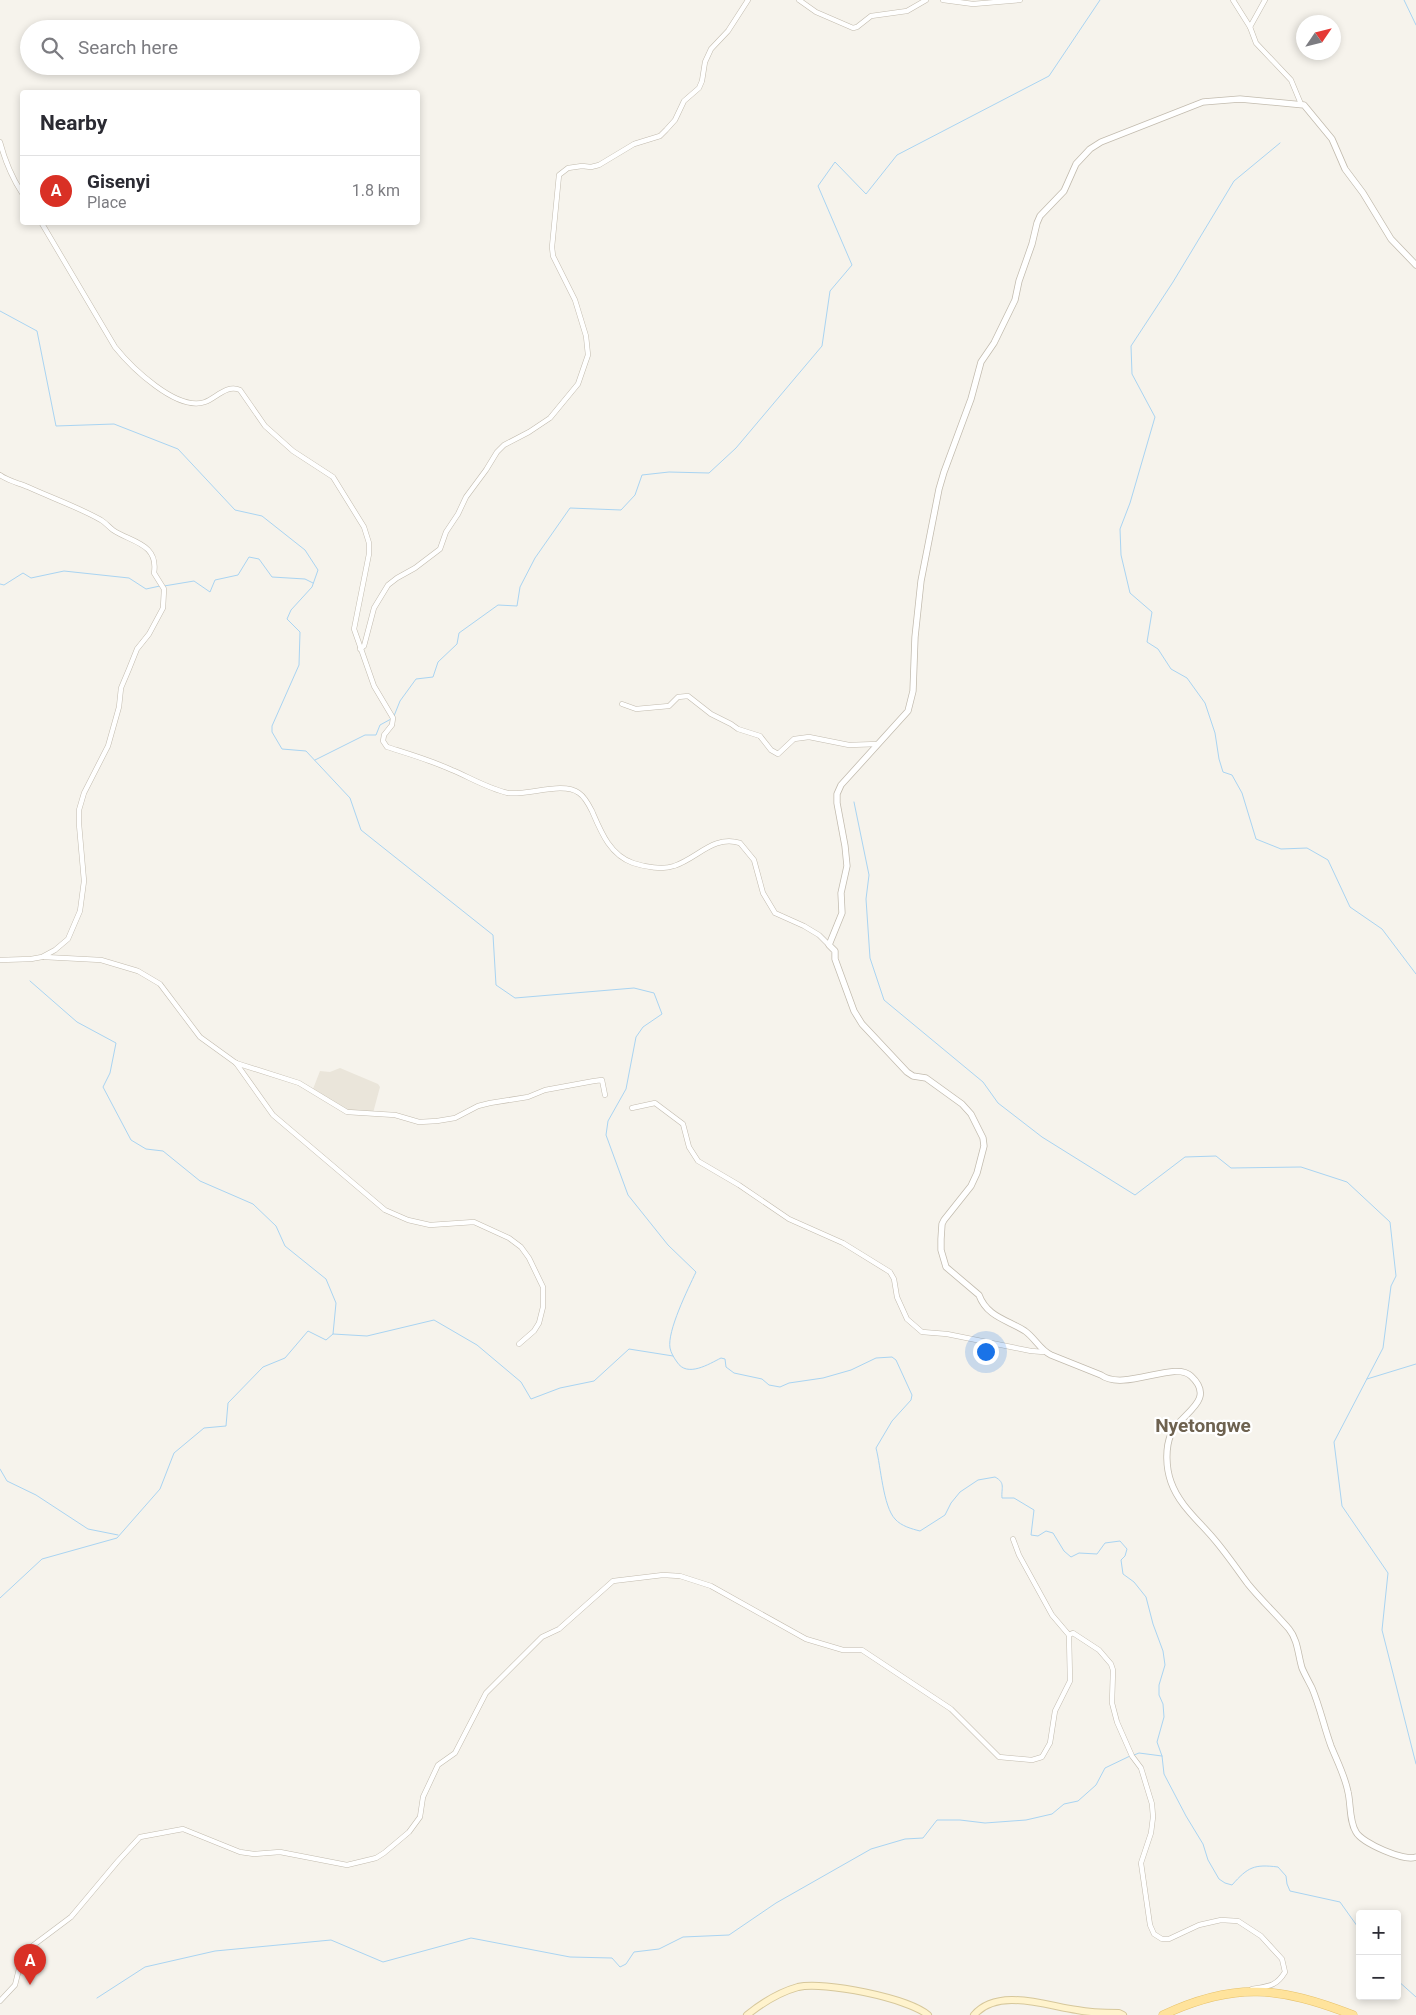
<!DOCTYPE html>
<html lang="en">
<head>
<meta charset="utf-8">
<style>
	body { margin:0; font-family:Roboto,sans-serif; background:#f7f7f7; color:#2b2b33 }
	.controls { position:absolute; right:15px; bottom:15px; display:grid; overflow:hidden; border-radius:5px; box-shadow:0 2px 8px #0003 }
	.controls button { width:45px; height:45px; display:grid; place-items:center; padding:0; border:0; border-bottom:1px solid #e1e1e2; background:#fff; color:#2b2b33; font:25px sans-serif }
	.compass { position:absolute; left:1296px; top:15px; width:45px; height:45px; border-radius:50%; background:#fff; box-shadow:0 2px 8px #0003; rotate:55deg }
	.you { position:absolute; left:985px; top:1351px; width:18px; height:18px; margin:-12px; border:4px solid #fff; border-radius:50%; background:#1a73e8; box-shadow:0 0 0 8px #1a73e833 }
	.badge { display:grid; place-items:center; width:32px; height:32px; border-radius:50%; background:#d93025; color:#fff; font-size:16px; font-weight:700 }
	.pin { position:absolute; translate:-50% -41px; filter:drop-shadow(0 1px 2px #0008) }
	.pin::after { content:''; position:absolute; top:26px; width:18px; height:15px; background:inherit; clip-path:polygon(0 0,100% 0,50% 100%) }
	.list { margin:0; padding:0; list-style:none }
	h2 { display:flex; justify-content:space-between; align-items:center; height:65px; margin:0; padding:0 20px; font-size:21px }
	h2 small { font-size:16px; font-weight:400; color:#7c7c81 }
	.list li { display:grid; grid-template-columns:32px 1fr auto; gap:15px; align-items:center; box-sizing:border-box; height:70px; padding:0 20px; border-top:1px solid #e1e1e2 }
	.list b { display:block; font-size:19px; white-space:nowrap }
	.list p { margin:0; font-size:16px; white-space:nowrap; color:#7c7c81 }
	.list em { font-size:16px; font-style:normal; color:#7c7c81 }
	.icon { flex:none; width:28px; height:28px; fill:none; stroke:currentColor; stroke-width:2; stroke-linecap:round; stroke-linejoin:round }
	.map { position:relative; flex:none; width:1416px; height:2015px; overflow:hidden }
	.search { position:absolute; background:#fff; box-shadow:0 2px 8px #0003; left:20px; top:20px; width:400px; height:55px; display:flex; align-items:center; gap:12px; box-sizing:border-box; padding:0 18px; border-radius:28px; color:#7c7c81; font-size:19px }
	.panel { position:absolute; background:#fff; box-shadow:0 2px 8px #0003; left:20px; top:90px; width:400px; height:135px; border-radius:5px }
	.map>svg:first-child { display:block }
	.residential { fill:#eae5da }
	.lines { fill:none; stroke-linecap:round; stroke-linejoin:round }
	.stream { stroke:#a9d4f2; stroke-width:1 }
	.minor-casing { stroke:#c2bbae; stroke-width:5.5 }
	.tertiary-casing { stroke:#c2bbae; stroke-width:7 }
	.secondary-casing { stroke:#d6c79b; stroke-width:8 }
	.primary-casing { stroke:#e6c16a; stroke-width:9 }
	.minor { stroke:#fff; stroke-width:4.5 }
	.tertiary { stroke:#fff; stroke-width:5.5 }
	.secondary { stroke:#fff3cd; stroke-width:6 }
	.primary { stroke:#ffe39c; stroke-width:8 }
	.labels { text-anchor:middle; stroke-width:4.5; stroke-linejoin:round; paint-order:stroke }
	.quarter-label { font-size:19px; font-weight:bold; fill:#6e6250; stroke:#fff }
</style>
</head>
<body>
<div class="map">
<svg width="1416" height="2015" viewBox="0 0 1416 2015">
	<rect width="100%" height="100%" fill="#f6f3ec"/>
	<path class="residential" d="M340,1068l38,16 2,3 -7,26 -23,-1 -37,-23 7,-18 10,1z"/>
	<g class="lines">
		<g class="stream">
			<path d="M1404,0l12,25"/>
			<path d="M1280,143l-46,38 -61,101 -42,64 1,28 23,43 -25,86 -10,26 1,26 9,38 22,19 -5,30 11,7 13,20 16,9 18,25 10,30 4,26 4,13 9,3 10,18 14,46 25,10 26,-1 21,12 22,47 32,22 34,45"/>
			<path d="M0,311l37,20 19,95 58,-2 64,25 57,61 27,6 43,34 13,20 -6,17 -21,23 -4,9 13,13 -1,33 -27,61v6l10,17 24,2 44,47 11,32 132,105 3,50 19,13 119,-10 20,5 8,21 -19,13 -7,10 -10,52 -18,32 -2,14 22,60 40,50 28,27c-8,17 -29,59 -26,76 1,5 4,10 7,14 10,16 32,2 44,-4l4,1 1,8 8,6 28,6 7,6 11,2 9,-4 34,-5 28,-8 25,-12 16,-1 4,3 16,35 -1,5 -19,21 -16,27c5,19 7,58 19,71 6,7 17,10 25,12l25,-16 6,-12 9,-11 18,-12 17,-3c11,6 6,11 7,21h12l20,12 -3,25 7,1 8,-5 7,2 11,18 7,6 8,-4 18,1 8,-11 15,-2 7,8 -2,7 -4,4 2,14 11,8 12,15 7,27 10,27 2,14 -6,20v10l4,9 1,13 -7,25 5,14 2,18 22,42 17,28 5,16 11,19 6,4 7,2c16,-18 22,-21 46,-18l8,9 1,8 3,7 50,11 20,28"/>
			<path d="M0,584l4,1 19,-12 8,5 33,-7 65,7 17,11 14,-3"/>
			<path d="M164,586l30,-5 16,11 5,-12 23,-5 11,-18 10,2 13,18 33,2 8,4"/>
			<path d="M394,716l6,-15 16,-22 17,-2 5,-15 19,-18 2,-11 39,-28 19,1 3,-19 15,-29 35,-50 51,2 14,-15 7,-20 27,-3 40,1 27,-25 86,-102 8,-55 22,-26 -34,-79 17,-24 31,32 31,-39 152,-79 51,-76"/>
			<path d="M315,760l50,-25h11l4,-10 11,-6"/>
			<path d="M854,802l15,73 -3,24 4,59 14,42 99,82 15,21 44,34 93,58 50,-38 31,-1 15,12 70,-1 46,15 43,40 6,54 -5,10 -8,62 -49,94 8,64 46,67 -6,57 34,134"/>
			<path d="M30,981l47,41 39,21 -6,30 -7,14 28,53 15,9 17,2 37,30 53,23 23,22 9,20 41,33 10,24 -3,31 34,2 67,-16 43,25 44,37 10,17 29,-11 34,-7 35,-32 44,7"/>
			<path d="M1367,1379l49,-15"/>
			<path d="M0,1469l7,12 29,14 52,34 30,6"/>
			<path d="M0,1598l42,-39 75,-21 43,-49 14,-36 30,-25 22,-2 2,-23 35,-36 22,-9 23,-27 18,9 7,-6"/>
			<path d="M1134,1755l5,-2 23,3"/>
			<path d="M1397,1980l19,17"/>
			<path d="M97,1998l48,-31 70,-16 116,-11 52,22 88,-24 99,19 42,1 8,9 6,-3 8,-12 25,-3 24,-12 46,-2 47,-32 95,-54 34,-10 18,-1 14,-18h23l25,3 41,-3 26,-6 12,-10 14,-3 18,-16 9,-17 25,-12"/>
		</g>
		<g class="minor-casing">
			<g id="minor">
				<path d="M799,0l17,12 37,16 4,-1 14,-11 36,-5 19,-11"/>
				<path d="M943,0l30,4 47,-4"/>
				<path d="M1233,0l17,27"/>
				<path d="M1265,0l-15,27 6,16 35,37 10,24"/>
				<path d="M0,142c5,19 11,34 22,51"/>
				<path d="M41,222l74,125c16,20 62,65 90,55 11,-4 22,-18 35,-12l25,36 28,25 40,26 31,50 5,16v11l-15,75 20,57 19,32 -1,7 -8,10 -1,6 4,6c22,7 43,13 65,23 17,7 37,19 56,23 19,3 55,-12 71,0 6,4 10,12 13,18 9,21 18,44 41,52 12,4 30,7 41,3 24,-8 39,-31 66,-23l14,17 9,33 12,20 29,13 15,9 10,10"/>
				<path d="M0,475c8,6 19,8 28,12 24,11 50,20 73,33 5,3 8,7 12,10 17,12 46,13 41,43l10,16 -1,19 -14,26 -12,15 -8,20 -8,19 -2,19 -11,39 -24,47 -5,17v14l5,57 -4,30 -12,28 -13,11 -13,7 -11,2 -31,1"/>
				<path d="M360,649l4,-3 10,-38 14,-23 9,-7 18,-10 25,-19 6,-17 12,-18 8,-17 20,-27 11,-18 7,-7 25,-13 21,-14 28,-34 10,-29 -2,-19 -11,-36 -22,-44 -1,-9 7,-72 9,-7 14,-2 9,1 8,-2 35,-21 26,-8 6,-6 9,-10 9,-19 15,-13 3,-7 3,-19 6,-13 17,-18 20,-31"/>
				<path d="M622,704l14,5 33,-3 9,-9 10,-1 23,18 20,10 7,5 22,7 11,14 7,4 16,-15 15,-2 40,8 29,-1"/>
				<path d="M44,957l57,3 37,11 22,13 40,53 36,26 63,20 48,29 48,3 24,7 18,-1 18,-3 23,-12 12,-3 38,-6 17,-7 49,-9 8,-1 3,15"/>
				<path d="M236,1063l37,52 112,95 23,10 22,5 44,-3 35,16 12,9 8,11 14,29v20l-4,16 -5,8 -15,13"/>
				<path d="M632,1108l23,-5 28,21 6,23 9,14 41,24 50,34 54,24 47,29 4,7 3,18 10,22 15,13 25,2 84,17 13,1"/>
				<path d="M1069,1635l4,-2 26,17 12,14 2,6 -1,33 5,19 15,34 9,12 11,36 1,13 -2,16 -10,30 9,62 4,9 8,5h7l30,-14 22,-5 17,1 23,15 21,23 3,13c-9,15 -17,14 -33,17"/>
				<path d="M0,2001l15,-16 8,-32 48,-36 47,-56 22,-24 43,-8 57,23 14,2 26,-2 67,13 29,-7 8,-5 25,-21 11,-15 3,-20 15,-32 17,-12 31,-60 56,-56 17,-8 54,-48 50,-6 17,1 31,10 95,53 37,11h19l89,59 48,48 33,3 10,-3 8,-14 5,-32 15,-30 -1,-46 -17,-20 -33,-60 -6,-16"/>
			</g>
		</g>
		<g class="tertiary-casing">
			<path id="tertiary" d="M1416,265l-25,-26 -28,-46 -18,-24 -13,-30 -28,-34 -64,-6 -37,3 -102,40 -11,7 -14,15 -12,27 -24,25 -3,7 -5,21 -13,37 -4,19 -21,43 -13,19 -10,37 -27,73 -5,17 -18,92 -6,56 -2,54 -5,20 -67,74 -4,9v9l8,43 2,20 -6,27 1,20 -13,32 6,6v8l19,52 8,13 45,48 6,4 13,2 36,26 9,10 12,24 1,8 -7,27 -6,13 -27,34 -2,4 -1,15v11l5,17 33,28c8,22 29,25 46,36 10,7 15,19 26,24l50,20c23,17 74,-15 90,1 27,25 -12,38 -20,58 -6,14 -5,34 0,48 8,23 28,39 43,57 12,14 23,30 34,45 13,16 28,30 41,45 9,11 9,26 13,39 3,7 7,14 10,20 8,19 12,39 19,58 6,15 14,30 17,46 3,12 1,29 8,40 6,11 49,30 60,25"/>
		</g>
		<g class="secondary-casing">
			<g id="secondary">
				<path d="M747,2015c15,-12 33,-23 51,-28 26,-6 110,11 130,28"/>
				<path d="M974,2015c24,-28 73,-9 103,-5 14,3 28,3 42,3l4,2"/>
			</g>
		</g>
		<g class="primary-casing">
			<path id="primary" d="M1163,2015c72,-34 117,-28 190,0"/>
		</g>
		<use href="#minor" class="minor"/>
		<use href="#tertiary" class="tertiary"/>
		<use href="#secondary" class="secondary"/>
		<use href="#primary" class="primary"/>
	</g>
	<g class="labels">
		<g class="quarter-label">
			<text x="1203" y="1432">Nyetongwe</text>
		</g>
	</g>
</svg>
<div class="controls">
<button>+</button>
<button>−</button>
</div>
<svg class="compass" viewBox="-18 -18 36 36"><path d="M0-13l5 13h-10z" fill="#e53935"/><path d="M0 13l5-13h-10z" fill="#7c7c81"/></svg>
<div class="you"></div>
<div class="pin badge" style="left:30px;top:1985px">A</div>
<div class="search"><svg class="icon" aria-label="search" viewBox="0 0 24 24"><circle cx="10" cy="10" r="6"/><path d="M15 15l6 6"/></svg>Search here</div>
<section class="panel">
<h2>Nearby<small></small></h2>
<ul class="list">
<li><span class="badge">A</span><div><b>Gisenyi</b><p>Place</p></div><em>1.8 km</em></li>
</ul>
</section>
</div>
</body>
</html>
